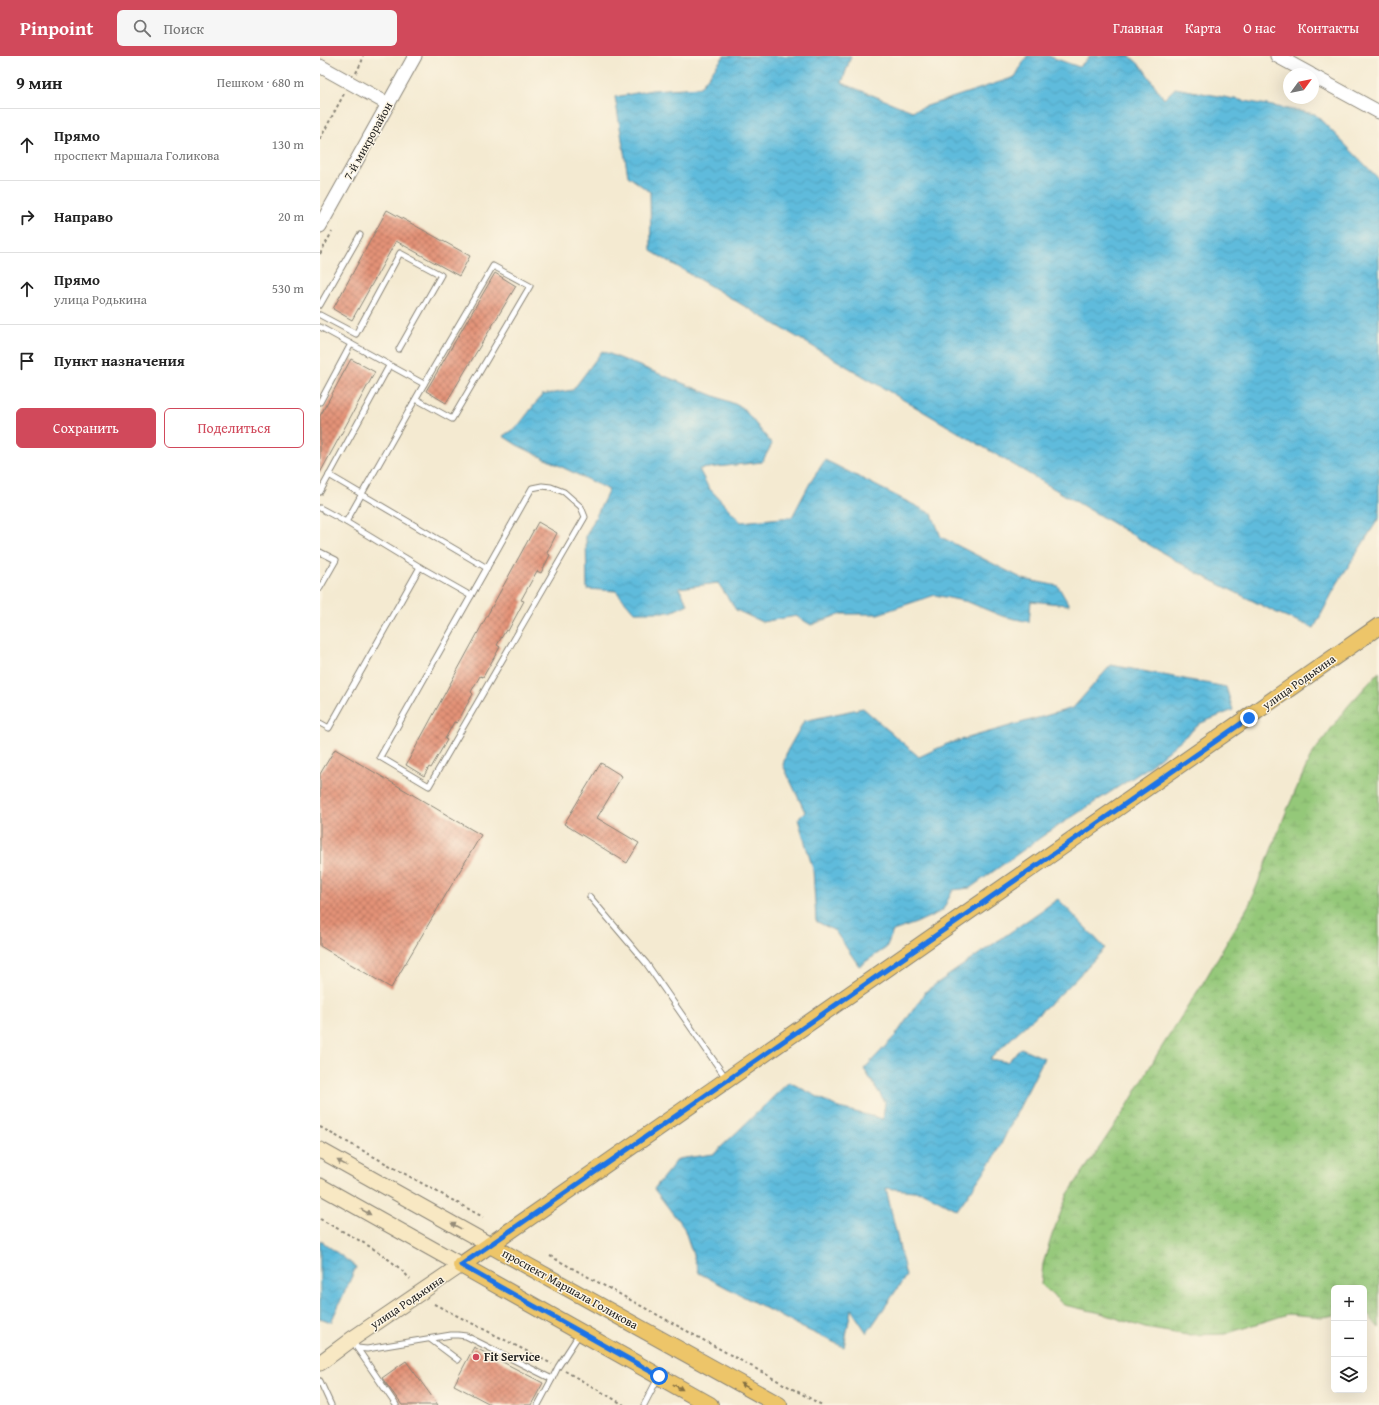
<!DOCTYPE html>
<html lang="ru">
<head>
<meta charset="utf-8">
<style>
	body { margin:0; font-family:"Gentium Book Plus",serif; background:#f6f6f6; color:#222 }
	.controls { position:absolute; right:12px; bottom:12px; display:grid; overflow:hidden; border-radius:6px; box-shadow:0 4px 16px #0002 }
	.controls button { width:36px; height:36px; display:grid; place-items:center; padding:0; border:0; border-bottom:1px solid #e0e0e0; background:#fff; color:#222; font:20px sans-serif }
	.compass { position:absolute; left:963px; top:12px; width:36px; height:36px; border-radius:50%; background:#fff; box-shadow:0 4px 16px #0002; rotate:57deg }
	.stop { position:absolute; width:12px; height:12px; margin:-9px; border:3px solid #1a73e8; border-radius:50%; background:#fff }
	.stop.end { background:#1a73e8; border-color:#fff; box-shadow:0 1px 4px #0008 }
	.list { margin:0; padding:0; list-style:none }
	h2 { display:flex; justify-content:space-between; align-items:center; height:52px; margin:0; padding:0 16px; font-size:17px }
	h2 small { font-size:13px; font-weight:400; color:#767676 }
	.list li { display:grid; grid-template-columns:26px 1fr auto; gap:12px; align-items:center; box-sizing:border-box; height:72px; padding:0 16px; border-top:1px solid #e0e0e0 }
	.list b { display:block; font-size:15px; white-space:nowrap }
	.list p { margin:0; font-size:13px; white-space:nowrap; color:#767676 }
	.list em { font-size:13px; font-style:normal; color:#767676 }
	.actions { display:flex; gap:8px; padding:12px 16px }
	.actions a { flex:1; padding:9px 0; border:1px solid #d1495b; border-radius:6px; text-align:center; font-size:14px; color:#d1495b }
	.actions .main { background:#d1495b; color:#fff }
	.icon { flex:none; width:22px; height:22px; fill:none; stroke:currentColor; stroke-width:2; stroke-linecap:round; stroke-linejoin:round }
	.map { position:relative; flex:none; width:1059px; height:1349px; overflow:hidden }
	header { display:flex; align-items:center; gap:24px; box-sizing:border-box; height:56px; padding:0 20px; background:#d1495b; color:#fff }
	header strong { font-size:19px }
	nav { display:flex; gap:22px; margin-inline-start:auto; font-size:14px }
	.search { width:280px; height:36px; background:#f6f6f6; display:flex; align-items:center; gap:10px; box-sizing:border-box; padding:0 14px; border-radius:6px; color:#767676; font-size:15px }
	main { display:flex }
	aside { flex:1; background:#fff }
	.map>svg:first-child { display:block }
	.wetland { fill:url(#wetland-marsh); stroke:#58724a }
	.water { fill:url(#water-waves); stroke:#3d6c7c }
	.building { fill:url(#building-cross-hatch) }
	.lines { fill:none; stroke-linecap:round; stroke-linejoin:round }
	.service-casing { stroke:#888376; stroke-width:7 }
	.tertiary-casing { stroke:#888376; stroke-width:15 }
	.secondary-casing { stroke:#888376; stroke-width:17 }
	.primary-casing { stroke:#888376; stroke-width:18 }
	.path { stroke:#888376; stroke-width:2; stroke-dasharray:3 3; stroke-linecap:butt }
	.service { stroke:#fff; stroke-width:5 }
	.tertiary { stroke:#fff; stroke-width:13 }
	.secondary { stroke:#f8e8c3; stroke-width:15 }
	.primary { stroke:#edc569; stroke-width:16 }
	.oneway { fill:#958c78 }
	.oneway2 { fill:#847042 }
	.route { stroke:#1a73e8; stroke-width:5 }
	.poi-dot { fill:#d1495b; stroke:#fcf5e5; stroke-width:1.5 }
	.labels { text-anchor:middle; stroke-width:3; stroke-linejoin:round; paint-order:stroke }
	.street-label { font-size:12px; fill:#1c1c1c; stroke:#fcf5e5 }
	.poi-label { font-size:12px; font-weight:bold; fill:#1c1c1c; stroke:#fcf5e5; text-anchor:start }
</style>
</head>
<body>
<header>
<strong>Pinpoint</strong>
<div class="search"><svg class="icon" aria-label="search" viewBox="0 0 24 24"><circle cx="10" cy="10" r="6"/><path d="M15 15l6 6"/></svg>Поиск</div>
<nav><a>Главная</a><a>Карта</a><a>О нас</a><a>Контакты</a></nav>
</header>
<main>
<aside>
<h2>9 мин<small>Пешком · 680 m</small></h2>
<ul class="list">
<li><svg class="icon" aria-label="ahead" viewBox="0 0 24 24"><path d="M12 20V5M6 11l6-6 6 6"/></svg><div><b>Прямо</b><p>проспект Маршала Голикова</p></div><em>130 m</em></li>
<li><svg class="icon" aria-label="right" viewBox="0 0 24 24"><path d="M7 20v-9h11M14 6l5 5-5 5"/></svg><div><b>Направо</b></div><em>20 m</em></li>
<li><svg class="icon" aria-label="ahead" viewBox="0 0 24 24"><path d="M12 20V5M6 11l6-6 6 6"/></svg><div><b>Прямо</b><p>улица Родькина</p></div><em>530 m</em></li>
<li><svg class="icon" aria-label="arrive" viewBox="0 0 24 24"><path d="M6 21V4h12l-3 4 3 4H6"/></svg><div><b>Пункт назначения</b></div></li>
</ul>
<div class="actions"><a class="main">Сохранить</a><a>Поделиться</a></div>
</aside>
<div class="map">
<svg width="1059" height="1349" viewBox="0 0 1059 1349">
	<defs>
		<pattern id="wetland-marsh" width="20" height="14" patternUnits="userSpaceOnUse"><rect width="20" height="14" fill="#94c879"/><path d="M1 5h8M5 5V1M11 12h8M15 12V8" fill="none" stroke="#7fab68"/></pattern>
		<pattern id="water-waves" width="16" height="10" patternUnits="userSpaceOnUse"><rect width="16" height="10" fill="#5ebbdc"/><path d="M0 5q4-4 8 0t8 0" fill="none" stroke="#51a0bc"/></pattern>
		<pattern id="building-cross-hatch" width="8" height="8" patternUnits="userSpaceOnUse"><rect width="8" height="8" fill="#e39277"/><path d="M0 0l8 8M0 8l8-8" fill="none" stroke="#b77661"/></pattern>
	</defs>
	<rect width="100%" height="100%" fill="#fcf5e5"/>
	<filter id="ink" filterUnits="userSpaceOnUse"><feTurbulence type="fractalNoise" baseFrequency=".025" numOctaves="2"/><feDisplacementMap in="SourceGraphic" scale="8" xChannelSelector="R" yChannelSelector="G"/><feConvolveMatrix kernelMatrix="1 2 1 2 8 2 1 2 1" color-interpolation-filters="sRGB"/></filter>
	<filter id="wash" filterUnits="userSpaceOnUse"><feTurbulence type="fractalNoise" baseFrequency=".012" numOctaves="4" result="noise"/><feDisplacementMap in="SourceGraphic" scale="16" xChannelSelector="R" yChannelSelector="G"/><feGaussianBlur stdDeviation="0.9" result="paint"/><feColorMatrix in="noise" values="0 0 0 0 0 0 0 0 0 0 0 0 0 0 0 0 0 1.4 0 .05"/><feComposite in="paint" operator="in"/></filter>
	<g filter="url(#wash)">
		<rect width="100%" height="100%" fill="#f4ead1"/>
		<path class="wetland" d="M1059,616v656l-11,-13 -4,-2v-25h-30v27l-12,2 -34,-3 -63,20 -38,1 -42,-7 -44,-15 -37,-8 -23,-20 2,-21 9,-29 16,-41 57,-84 33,-57 48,-75 44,-75 37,-93 24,-54 37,-50z"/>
		<g class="water">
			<path d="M404,0h93l1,2 1,-2h32l-9,27 70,28 103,-34 12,-21h21l31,11 11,-11h40l13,12 21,31 11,-11 140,26 64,65v339l-42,66 -23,44 -39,-16 -78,-39 -546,-322 -1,-59 -22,-16 -13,-79 37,-7 48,-3z"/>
			<path d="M282,295l140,56 30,37 -10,18 -63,7 9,18 33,35 51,-5 18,-34 15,-23 107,54 9,23 82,42 35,7 11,19 -38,-4 -2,21 -27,-6 -34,-14 -33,-7 -57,19h-38l-29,11 -15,-9 -34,6 -26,-12 -18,-27 -39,5 9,16 -17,8h-37l-18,-21 -29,-2 -1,-53 23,-46 -92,-45 -14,-9 15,-10 24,-31 31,-5z"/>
			<path d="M791,609l115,22 7,23 -32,13 -55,46 -99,64 -77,55 -17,2 -11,21 -26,12 -23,8 -7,17 -27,18 -24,-35 -19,-10 -3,-52 -15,-50 7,-7 -22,-47 4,-14 17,-30 59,-13 56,49 28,-13 126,-36z"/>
			<path d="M738,843l47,49 -37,39 -49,44 -29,28 17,3 14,-14 23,10 -50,100 -37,52 -34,-18 -37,-4 20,88 -39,57 -16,-24 -7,38 -43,-20 -102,-54 -15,-45 -30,-39 24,-30 36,-5 75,-72 50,26 44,11 2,-17 -21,-33 32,-34 30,-44z"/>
			<path d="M0,1184l36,27 -25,55 -11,-4z"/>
		</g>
		<g id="blocks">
			<g class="building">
				<path d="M67,154l83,46 -11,20 -63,-35 -44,79 -19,-11z"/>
				<path d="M175,217l21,13 -70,117 -20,-12z"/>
				<path d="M31,303l24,13 -55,101v-57z"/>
				<path d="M218,466l19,11 -10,20 3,2 -9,18 -4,-2 -16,29 3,1 -16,30 -2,-1 -9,15 3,2 -17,30 -3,-1 -9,16 2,2 -16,29 -3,-1 -9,17 2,1 -16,28 -2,-1 -5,9 -18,-11z"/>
				<path d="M15,693l146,86 -90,153 -71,-42v-172z"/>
				<path d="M281,707l21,13 -25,42 42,25 -12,20 -63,-39z"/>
				<path d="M154,1291l69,36 -12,22h-39l-38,-20z"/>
				<path d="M86,1305l32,44h-36l-20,-27z"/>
			</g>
		</g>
	</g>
	<g filter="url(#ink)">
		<use href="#blocks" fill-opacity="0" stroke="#888376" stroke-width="1"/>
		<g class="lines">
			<g class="service-casing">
				<g id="service">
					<path d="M0,249l40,-70"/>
					<path d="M0,259l36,19 44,-81 41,22 -42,74"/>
					<path d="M0,271l104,57"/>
					<path d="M0,346l31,-58"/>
					<path d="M9,419l158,93"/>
					<path d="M222,430l9,1 13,5 17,15 4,10 -156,269 -49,-29 152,-269z"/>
					<path d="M0,436l69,-126"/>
					<path d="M0,452l26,14 78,-138 69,-118 37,20 -78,133 -36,-20"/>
					<path d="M26,466l74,45"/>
					<path d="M0,496l16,8 -16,28"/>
					<path d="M0,667l9,5 91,-161 51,29"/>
					<path d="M270,841l56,66 80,115"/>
					<path d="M110,1283l28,21"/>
					<path d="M33,1284l4,8 10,1 84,-14h7l8,1 86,43 -14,26"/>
					<path d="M37,1292l39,57"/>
					<path d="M232,1323l6,-12 22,-34"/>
					<path d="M0,1325l11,24"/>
					<path d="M324,1349l14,-27"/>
				</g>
			</g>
			<g class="tertiary-casing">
				<g id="tertiary">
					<path d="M957,0l33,18"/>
					<path d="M0,10l68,38"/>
					<path d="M993,20l66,36"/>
					<path d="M0,170l95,-170"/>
				</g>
			</g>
			<g class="secondary-casing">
				<g id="secondary">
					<path d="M0,1094l170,95"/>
					<path d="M0,1130l141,79 -109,74 -32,24"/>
				</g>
			</g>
			<g class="primary-casing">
				<g id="primary">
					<path d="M170,1189l289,160"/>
					<path d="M390,1349l-249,-140 918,-639"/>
				</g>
			</g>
			<g class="path">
				<path d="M36,17l6,-12 1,-5"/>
				<path d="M0,83l25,-47"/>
				<path d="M0,198l12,-22"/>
				<path d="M0,1071l163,90"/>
				<path d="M0,1163c32,18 65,32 90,60"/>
				<path d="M230,1200l272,149"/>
				<path d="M114,1248l118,60"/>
				<path d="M245,1315l59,34"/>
			</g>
			<use href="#service" class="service"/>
			<use href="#tertiary" class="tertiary"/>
			<use href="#secondary" class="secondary"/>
			<use href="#primary" class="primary"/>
		</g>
		<defs><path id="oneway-solid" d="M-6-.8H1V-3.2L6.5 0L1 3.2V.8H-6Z"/></defs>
		<g class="oneway">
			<use href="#oneway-solid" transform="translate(22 1107) rotate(-151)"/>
			<use href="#oneway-solid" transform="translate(46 1156) rotate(29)"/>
			<use href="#oneway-solid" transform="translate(136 1170) rotate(-151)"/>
		</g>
		<g class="oneway2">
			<use href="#oneway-solid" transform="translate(425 1330) rotate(-151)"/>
			<use href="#oneway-solid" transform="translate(358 1331) rotate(29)"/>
		</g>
	</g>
	<g class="lines" filter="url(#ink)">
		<path class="route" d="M339,1320l-198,-111 788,-547"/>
	</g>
	<circle class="poi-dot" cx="156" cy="1301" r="4"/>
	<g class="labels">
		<g class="street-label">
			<text transform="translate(48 85) rotate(-61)" y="4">7-й микрорайон</text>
			<text transform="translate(979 626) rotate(-35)" y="4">улица Родькина</text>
			<text transform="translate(250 1233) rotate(29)" y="4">проспект Маршала Голикова</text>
			<text transform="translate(87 1246) rotate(-34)" y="4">улица Родькина</text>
		</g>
		<g class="poi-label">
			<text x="164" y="1305">Fit Service</text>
		</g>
	</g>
</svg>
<div class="controls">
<button>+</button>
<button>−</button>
<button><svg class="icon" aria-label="layers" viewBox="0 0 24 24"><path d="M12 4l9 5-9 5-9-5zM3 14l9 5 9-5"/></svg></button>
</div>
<svg class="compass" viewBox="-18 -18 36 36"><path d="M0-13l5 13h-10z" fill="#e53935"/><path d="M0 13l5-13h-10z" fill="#767676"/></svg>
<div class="stop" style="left:339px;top:1320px"></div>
<div class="stop end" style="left:929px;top:662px"></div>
</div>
</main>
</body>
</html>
